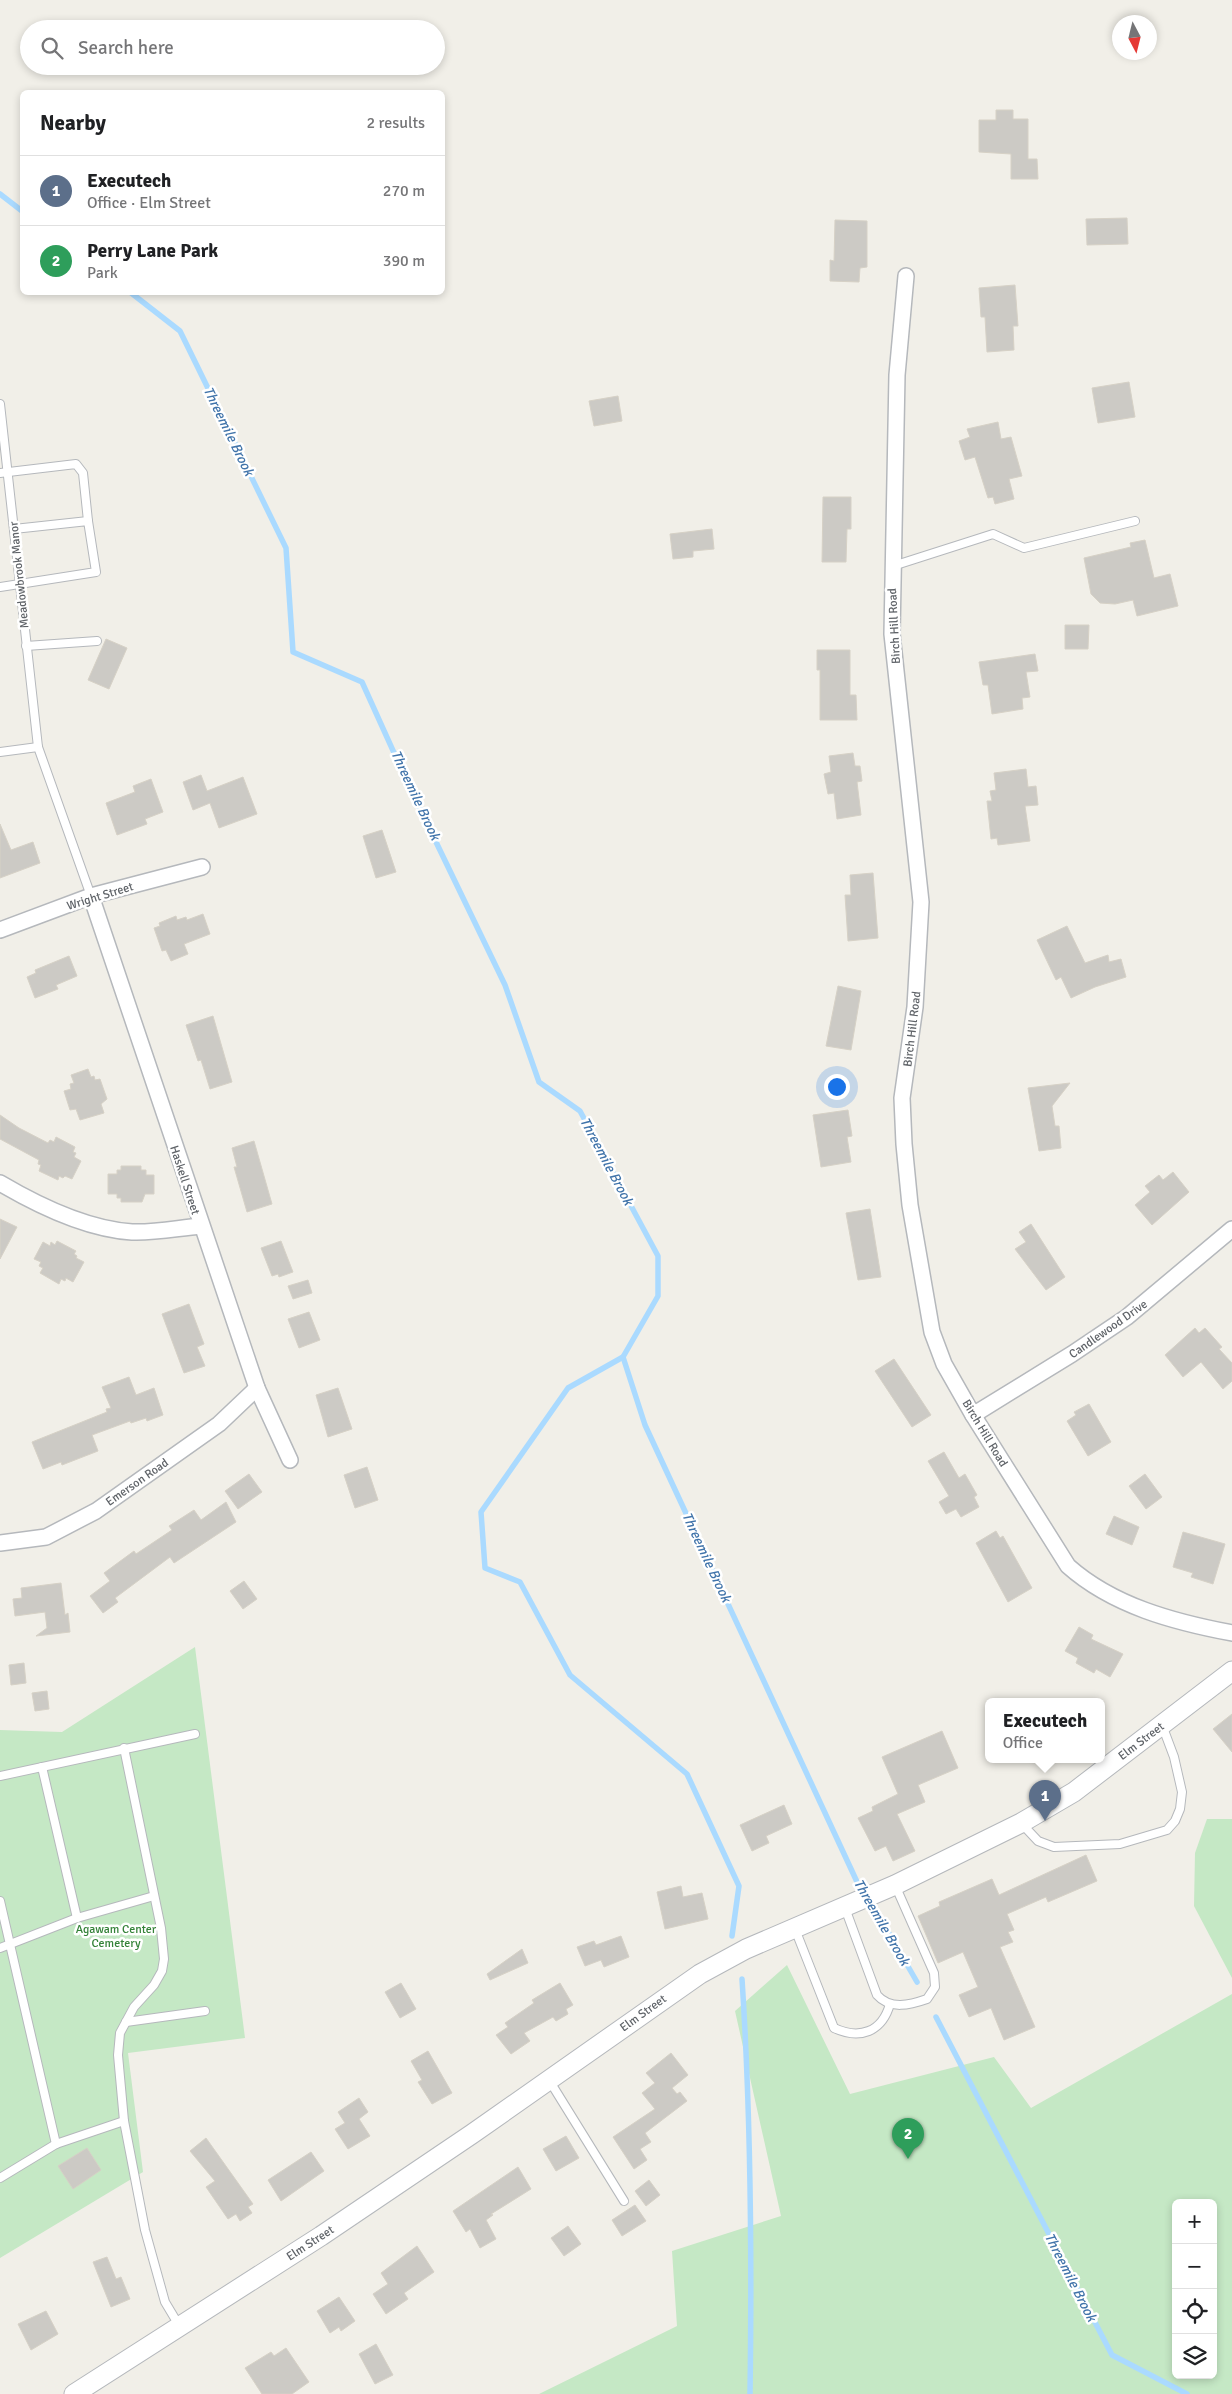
<!DOCTYPE html>
<html lang="en">
<head>
<meta charset="utf-8">
<style>
	body { margin:0; font-family:Signika,sans-serif; background:#f2f2f2; color:#202124 }
	.controls { position:absolute; right:15px; bottom:15px; display:grid; overflow:hidden; border-radius:8px; box-shadow:0 2px 8px #0003 }
	.controls button { width:45px; height:45px; display:grid; place-items:center; padding:0; border:0; border-bottom:1px solid #e0e0e0; background:#fff; color:#202124; font:25px sans-serif }
	.compass { position:absolute; left:1112px; top:15px; width:45px; height:45px; border-radius:50%; background:#fff; box-shadow:0 2px 8px #0003; rotate:173deg }
	.you { position:absolute; left:836px; top:1086px; width:18px; height:18px; margin:-12px; border:4px solid #fff; border-radius:50%; background:#1a73e8; box-shadow:0 0 0 8px #1a73e833 }
	.badge { display:grid; place-items:center; width:32px; height:32px; border-radius:50%; background:#0b8043; color:#fff; font-size:16px; font-weight:700 }
	.pin { position:absolute; translate:-50% -41px; filter:drop-shadow(0 1px 2px #0008) }
	.pin::after { content:''; position:absolute; top:26px; width:18px; height:15px; background:inherit; clip-path:polygon(0 0,100% 0,50% 100%) }
	.popup { position:absolute; left:985px; top:1698px; width:120px; height:65px; box-sizing:border-box; display:grid; place-content:center; border-radius:8px; background:#fff; filter:drop-shadow(0 1px 4px #0005); font-size:16px; white-space:nowrap; color:#757577 }
	.popup b { font-size:19px; color:#202124 }
	.popup::after { content:''; position:absolute; left:50%; top:100%; margin-left:-10px; border:10px solid transparent; border-top-color:#fff }
	.list { margin:0; padding:0; list-style:none }
	h2 { display:flex; justify-content:space-between; align-items:center; height:65px; margin:0; padding:0 20px; font-size:21px }
	h2 small { font-size:16px; font-weight:400; color:#757577 }
	.list li { display:grid; grid-template-columns:32px 1fr auto; gap:15px; align-items:center; box-sizing:border-box; height:70px; padding:0 20px; border-top:1px solid #e0e0e0 }
	.list b { display:block; font-size:19px; white-space:nowrap }
	.list p { margin:0; font-size:16px; white-space:nowrap; color:#757577 }
	.list em { font-size:16px; font-style:normal; color:#757577 }
	.icon { flex:none; width:28px; height:28px; fill:none; stroke:currentColor; stroke-width:2; stroke-linecap:round; stroke-linejoin:round }
	.map { position:relative; flex:none; width:1232px; height:2394px; overflow:hidden }
	.search { position:absolute; background:#fff; box-shadow:0 2px 8px #0003; left:20px; top:20px; width:425px; height:55px; display:flex; align-items:center; gap:12px; box-sizing:border-box; padding:0 18px; border-radius:28px; color:#757577; font-size:19px }
	.panel { position:absolute; background:#fff; box-shadow:0 2px 8px #0003; left:20px; top:90px; width:425px; height:205px; border-radius:8px }
	.map>svg:first-child { display:block }
	.green { fill:#c5e8c5; fill-rule:evenodd }
	.lines { fill:none; stroke-linecap:round; stroke-linejoin:round }
	.stream { stroke:#aadaff; stroke-width:5.5 }
	.building { fill:#cccac5; stroke:#d6d1c6 }
	.service-casing { stroke:#b5b8bc; stroke-width:10 }
	.minor-casing { stroke:#b5b8bc; stroke-width:18 }
	.tertiary-casing { stroke:#b5b8bc; stroke-width:21 }
	.service { stroke:#fff; stroke-width:8 }
	.minor { stroke:#fff; stroke-width:15 }
	.tertiary { stroke:#fff; stroke-width:19 }
	.labels { text-anchor:middle; stroke-width:5; stroke-linejoin:round; paint-order:stroke }
	.street-label { font-size:12px; fill:#5f6368; stroke:#fff }
	.park-label { font-size:12px; fill:#348238; stroke:#fff }
	.water-label { font-size:14px; font-style:italic; fill:#4174aa; stroke:#fff }
</style>
</head>
<body>
<div class="map">
<svg width="1232" height="2394" viewBox="0 0 1232 2394">
	<rect width="100%" height="100%" fill="#f1efe8"/>
	<g class="green">
		<path d="M195,1647l50,391 -117,15 15,119 -143,86v-528l62,2z"/>
		<path d="M1207,1819h25v159l-38,-72 1,-53z"/>
		<path d="M787,1965l63,129 144,-37 37,51 201,-114v400h-693l138,-68 -5,-75 109,-35 -46,-205zM1176,2203h37v172h-37z"/>
	</g>
	<g class="lines">
		<g class="stream">
			<path d="M0,194l22,17"/>
			<path d="M130,292l50,39 106,217 7,104 69,30 47,104 96,199 34,97 41,29 78,145v40l-35,61 22,68 213,459 21,32 38,66"/>
			<path d="M623,1357l-55,31 -87,124 4,56 35,14 50,93 117,99 52,112 -7,50"/>
			<path d="M742,1979c9,138 10,277 8,415"/>
			<path d="M936,2017l176,338 75,39"/>
		</g>
	</g>
	<g class="building">
		<path d="M996,110h17v9h15v40h9l1,20h-27v-25l-32,-2v-32h17z"/>
		<path d="M1127,218l1,26 -41,1 -1,-26z"/>
		<path d="M835,220l32,1v46l-7,1 -1,14 -29,-1v-21l4,1z"/>
		<path d="M1015,285l3,41h-5l1,24 -27,2 -2,-35h-4l-2,-29z"/>
		<path d="M1129,382l6,35 -37,6 -6,-35z"/>
		<path d="M618,396l4,25 -28,5 -5,-25z"/>
		<path d="M998,422l3,17 10,-2 11,39 -13,3 5,20 -19,5 -2,-7 -5,1 -13,-41 -10,3 -6,-19 11,-4 -3,-8z"/>
		<path d="M823,497h28v32h-4l-1,33h-24z"/>
		<path d="M712,529l2,20 -21,2v6l-20,2 -3,-25z"/>
		<path d="M1145,540l9,38 16,-4 8,32 -41,10 -4,-16 -18,4 -15,-1 -9,-9 -7,-36 47,-11 -1,-4z"/>
		<path d="M1065,625h24l-1,24h-23z"/>
		<path d="M106,639l21,9 -18,41 -21,-9z"/>
		<path d="M817,650h33v45h6l1,25h-37v-50h-3z"/>
		<path d="M1035,654l3,17 -12,1 4,25 -8,1 1,11 -31,5 -4,-29h-5l-4,-23z"/>
		<path d="M853,753l2,13h5l2,15 -5,1 4,33 -24,4 -3,-26 -6,1 -4,-20 7,-2 -2,-16z"/>
		<path d="M1026,769l2,18 8,-1 2,19 -13,1 5,35 -32,4 -1,-7 -6,1 -4,-38h5l-2,-10 6,-1 -2,-17z"/>
		<path d="M201,775l6,16 36,-14 14,37 -38,14 -9,-25 -17,7 -10,-28z"/>
		<path d="M151,779l12,33 -18,7 2,5 -30,11 -11,-32 29,-11 -2,-6z"/>
		<path d="M0,824l11,26 22,-8 7,21 -40,15z"/>
		<path d="M382,830l14,42 -20,6 -13,-42z"/>
		<path d="M873,873l5,65 -30,3 -3,-46h6l-1,-20z"/>
		<path d="M203,914l7,20 -26,10 4,10 -17,7 -5,-11 -4,1 -8,-23 6,-2 -1,-3 17,-7 1,4 9,-3 1,3z"/>
		<path d="M1067,926l18,37 23,-8 1,7 12,-3 5,18 -31,10 -24,11 -10,-21 -5,3 -19,-40z"/>
		<path d="M69,956l8,20 -21,9 2,4 -23,9 -8,-21 9,-4 -1,-3z"/>
		<path d="M838,986l23,5 -10,59 -25,-4z"/>
		<path d="M213,1016l19,66 -22,7 -9,-29 -3,1 -12,-36z"/>
		<path d="M88,1069l3,8 3,-1 1,4 5,-1 7,20 -6,5 3,9 -24,7 -4,-11 -6,1 -6,-19 7,-2 -1,-5 4,-1 -3,-8z"/>
		<path d="M1070,1083l-18,23 3,20h4l2,22 -22,3 -11,-63z"/>
		<path d="M848,1110l4,26 -5,1 4,25 -30,5 -8,-52z"/>
		<path d="M0,1115l19,13 29,15 2,-3 4,2 2,-5 19,10 -2,5 3,1 -2,4 7,4 -9,18 -7,-3 -2,2 -4,-2 -1,4 -19,-9 2,-6 -3,-1 1,-4 -39,-21z"/>
		<path d="M254,1141l18,63 -25,8 -13,-45h3l-5,-19z"/>
		<path d="M121,1166h20v4h5v5h8v19h-9l-3,8h-21v-4h-4v-4h-9v-20h9v-4h4z"/>
		<path d="M1173,1172l16,20 -37,33 -17,-20 15,-13 -5,-6 14,-11 4,5z"/>
		<path d="M870,1209l11,68 -23,3 -12,-67z"/>
		<path d="M0,1219l17,8 -17,32z"/>
		<path d="M1031,1224l34,53 -19,13 -31,-41 11,-7 -7,-10z"/>
		<path d="M57,1241l19,10 -2,3 3,2 -1,2 8,4 -11,20 -7,-4 -1,3 -4,-2 -2,5 -19,-11 3,-5 -4,-2 2,-4 -7,-3 9,-17 7,4 1,-4 4,3z"/>
		<path d="M281,1241l12,31 -14,5 -1,-3 -6,2 -11,-28z"/>
		<path d="M308,1280l4,13 -19,6 -5,-13z"/>
		<path d="M189,1304l15,40 -7,3 8,19 -21,7 -22,-59z"/>
		<path d="M309,1312l11,28 -21,8 -11,-29z"/>
		<path d="M1195,1328l4,5 6,-5 17,19 -3,2 13,14v18l-9,8 -22,-27 -18,15 -18,-22z"/>
		<path d="M894,1359l37,56 -19,12 -37,-56z"/>
		<path d="M129,1377l7,18 18,-7 9,27 -16,6 -1,-3 -15,5 -1,-2 -38,14 6,16 -36,14 -1,-3 -18,7 -11,-27 75,-30 -1,-3 5,-1 -9,-21z"/>
		<path d="M338,1388l14,41 -24,8 -12,-42z"/>
		<path d="M1089,1404l22,38 -23,14 -21,-35 9,-6 -2,-3z"/>
		<path d="M944,1452l15,26 6,-4 12,21 -3,2 5,10 -18,10 -5,-8 -10,5 -7,-12 10,-6 -21,-35z"/>
		<path d="M367,1467l11,33 -23,8 -11,-33z"/>
		<path d="M249,1474l13,18 -24,17 -13,-18z"/>
		<path d="M1145,1474l17,23 -16,12 -17,-23z"/>
		<path d="M226,1502l10,20 -62,41 -4,-6 -55,41 3,4 -15,11 -13,-17 20,-15 -6,-8 30,-22 2,3 36,-24 -3,-4 25,-16 7,10z"/>
		<path d="M1114,1516l25,11 -7,18 -26,-11z"/>
		<path d="M996,1531l4,7 3,-2 29,52 -24,14 -32,-59z"/>
		<path d="M1183,1532l42,12 -12,40 -22,-7 2,-4 -20,-6z"/>
		<path d="M244,1581l13,18 -14,10 -13,-18z"/>
		<path d="M61,1583l4,32 3,-2 2,19 -34,4 11,-8 -2,-16 -30,4 -2,-17 9,-1 -1,-10z"/>
		<path d="M1079,1627l14,8 -2,4 32,15 -13,23 -14,-8 -2,4 -18,-10 2,-5 -13,-7z"/>
		<path d="M24,1663l2,20 -15,2 -2,-20z"/>
		<path d="M47,1691l2,18 -14,2 -3,-18z"/>
		<path d="M1232,1714v38l-19,-23z"/>
		<path d="M942,1731l16,37 -40,17 7,17 -28,12 18,37 -22,10 -7,-15 -11,5 -17,-33 15,-7 -1,-4 26,-13 -16,-37z"/>
		<path d="M784,1805l8,19 -26,12 3,7 -17,8 -12,-26z"/>
		<path d="M1086,1855l11,26 -49,21 -2,-5 -39,17 7,16 -6,2 5,10 -13,5 35,80 -31,13 -13,-32 -22,9 -10,-22 19,-8 -15,-35 -25,11 -20,-47 22,-10 -1,-4 53,-23 7,16z"/>
		<path d="M681,1886l2,11 19,-4 6,26 -43,10 -8,-37z"/>
		<path d="M621,1936l8,21 -25,10 -3,-7 -16,6 -8,-19 17,-6 2,4z"/>
		<path d="M522,1949l6,14 -38,17 -3,-6z"/>
		<path d="M401,1983l15,26 -16,9 -15,-26z"/>
		<path d="M560,1983l13,22 -7,4 2,5 -12,7 -3,-4 -29,16 6,8 -19,13 -15,-19 12,-8 -3,-4 29,-20 -2,-3z"/>
		<path d="M428,2051l24,42 -20,11 -14,-22 4,-2 -11,-19z"/>
		<path d="M671,2053l17,22 -16,13 5,6 3,-2 7,9 -42,32 6,9 -11,7 7,11 -13,9 -21,-32 42,-28 -13,-16 13,-10 -9,-10z"/>
		<path d="M359,2098l9,14 -9,7 11,17 -22,13 -13,-20 10,-6 -7,-11z"/>
		<path d="M566,2136l13,22 -23,13 -13,-22z"/>
		<path d="M206,2138l47,66 -5,3 4,6 -12,8 -4,-7 -8,5 -22,-32 9,-6 -25,-30z"/>
		<path d="M87,2148l14,22 -28,19 -15,-23z"/>
		<path d="M311,2152l13,19 -43,30 -13,-21z"/>
		<path d="M518,2167l13,22 -40,25 2,1 -7,5 10,19 -16,9 -10,-19 -4,3 -13,-21z"/>
		<path d="M649,2180l11,15 -14,11 -11,-15z"/>
		<path d="M635,2205l11,16 -24,15 -10,-16z"/>
		<path d="M568,2226l13,18 -17,12 -13,-18z"/>
		<path d="M417,2246l17,26 -30,21 4,6 -22,15 -13,-20 15,-10 -7,-11z"/>
		<path d="M107,2257l9,22 5,-2 9,22 -19,8 -18,-45z"/>
		<path d="M339,2297l16,24 -14,10 -2,-4 -9,6 -13,-22z"/>
		<path d="M46,2311l12,23 -27,16 -13,-26z"/>
		<path d="M376,2344l17,31 -18,9 -16,-30z"/>
		<path d="M286,2348l23,34 -17,12h-30l-17,-26 26,-16 3,4z"/>
	</g>
	<g class="lines">
		<g class="service-casing">
			<g id="service">
				<path d="M0,404l38,343 53,149"/>
				<path d="M0,473l76,-9 7,9 5,48"/>
				<path d="M893,566l100,-32 31,14 111,-27"/>
				<path d="M0,587l96,-15 -8,-51 -74,8"/>
				<path d="M26,646l71,-5"/>
				<path d="M0,752l38,-5"/>
				<path d="M124,1748l37,180 3,31 -2,12 -8,14 -20,22 -14,26 -2,22 6,66 21,109 20,72 15,25"/>
				<path d="M42,1767l35,151"/>
				<path d="M0,1776l195,-42"/>
				<path d="M1022,1824l16,17 16,6 66,-3 47,-14 8,-9 5,-12 2,-17 -8,-35 -12,-32"/>
				<path d="M0,1901l56,243"/>
				<path d="M845,1908l32,87c13,15 33,10 50,4l8,-12 -1,-14 -39,-88"/>
				<path d="M795,1929l39,99c26,12 48,4 56,-24"/>
				<path d="M0,1948l77,-30 77,-22"/>
				<path d="M126,2022l79,-11"/>
				<path d="M549,2080l75,121"/>
				<path d="M0,2178l56,-34 68,-23"/>
			</g>
		</g>
		<g class="minor-casing">
			<g id="minor">
				<path d="M906,276l-9,99 -5,259 29,268 -6,105 -13,91 2,46 6,61 22,127 12,32 29,51 95,151c45,40 106,56 164,67"/>
				<path d="M91,896l166,492 33,72"/>
				<path d="M0,930l91,-34 111,-29"/>
				<path d="M0,1183c39,23 86,46 132,49 23,1 46,-4 69,-6"/>
				<path d="M973,1415l99,-61 55,-37 105,-88"/>
				<path d="M0,1543l46,-6 50,-26 123,-87 38,-36"/>
			</g>
		</g>
		<g class="tertiary-casing">
			<path id="tertiary" d="M74,2394l247,-158 151,-102 228,-160 46,-25 149,-64 126,-62 53,-31 158,-121"/>
		</g>
		<use href="#service" class="service"/>
		<use href="#minor" class="minor"/>
		<use href="#tertiary" class="tertiary"/>
	</g>
	<g class="labels">
		<g class="street-label">
			<text transform="translate(19 575) rotate(-96)" y="4">Meadowbrook Manor</text>
			<text transform="translate(894 626) rotate(-93)" y="4">Birch Hill Road</text>
			<text transform="translate(100 896) rotate(-17)" y="4">Wright Street</text>
			<text transform="translate(912 1029) rotate(-83)" y="4">Birch Hill Road</text>
			<text transform="translate(185 1180) rotate(72)" y="4">Haskell Street</text>
			<text transform="translate(1108 1329) rotate(-35)" y="4">Candlewood Drive</text>
			<text transform="translate(985 1433) rotate(59)" y="4">Birch Hill Road</text>
			<text transform="translate(137 1482) rotate(-35)" y="4">Emerson Road</text>
			<text transform="translate(1141 1741) rotate(-37)" y="4">Elm Street</text>
			<text transform="translate(643 2013) rotate(-36)" y="4">Elm Street</text>
			<text transform="translate(310 2243) rotate(-33)" y="4">Elm Street</text>
		</g>
		<g class="park-label">
			<text x="116" y="1933">Agawam Center<tspan x="116" dy="14">Cemetery</tspan></text>
		</g>
		<g class="water-label">
			<text transform="translate(229 431) rotate(64)" y="5">Threemile Brook</text>
			<text transform="translate(416 795) rotate(65)" y="5">Threemile Brook</text>
			<text transform="translate(607 1161) rotate(62)" y="5">Threemile Brook</text>
			<text transform="translate(707 1557) rotate(65)" y="5">Threemile Brook</text>
			<text transform="translate(882 1922) rotate(60)" y="5">Threemile Brook</text>
			<text transform="translate(1071 2277) rotate(63)" y="5">Threemile Brook</text>
		</g>
	</g>
</svg>
<div class="controls">
<button>+</button>
<button>−</button>
<button><svg class="icon" aria-label="locate" viewBox="0 0 24 24"><circle cx="12" cy="12" r="6"/><path d="M12 2v4M12 18v4M2 12h4M18 12h4"/></svg></button>
<button><svg class="icon" aria-label="layers" viewBox="0 0 24 24"><path d="M12 4l9 5-9 5-9-5zM3 14l9 5 9-5"/></svg></button>
</div>
<svg class="compass" viewBox="-18 -18 36 36"><path d="M0-13l5 13h-10z" fill="#e53935"/><path d="M0 13l5-13h-10z" fill="#757577"/></svg>
<div class="you"></div>
<div class="pin badge" style="left:1045px;top:1821px;background:#5c6f8a">1</div>
<div class="popup"><b>Executech</b>Office</div>
<div class="pin badge" style="left:908px;top:2159px;background:#2e9e5b">2</div>
<div class="search"><svg class="icon" aria-label="search" viewBox="0 0 24 24"><circle cx="10" cy="10" r="6"/><path d="M15 15l6 6"/></svg>Search here</div>
<section class="panel">
<h2>Nearby<small>2 results</small></h2>
<ul class="list">
<li><span class="badge" style="background:#5c6f8a">1</span><div><b>Executech</b><p>Office · Elm Street</p></div><em>270 m</em></li>
<li><span class="badge" style="background:#2e9e5b">2</span><div><b>Perry Lane Park</b><p>Park</p></div><em>390 m</em></li>
</ul>
</section>
</div>
</body>
</html>
